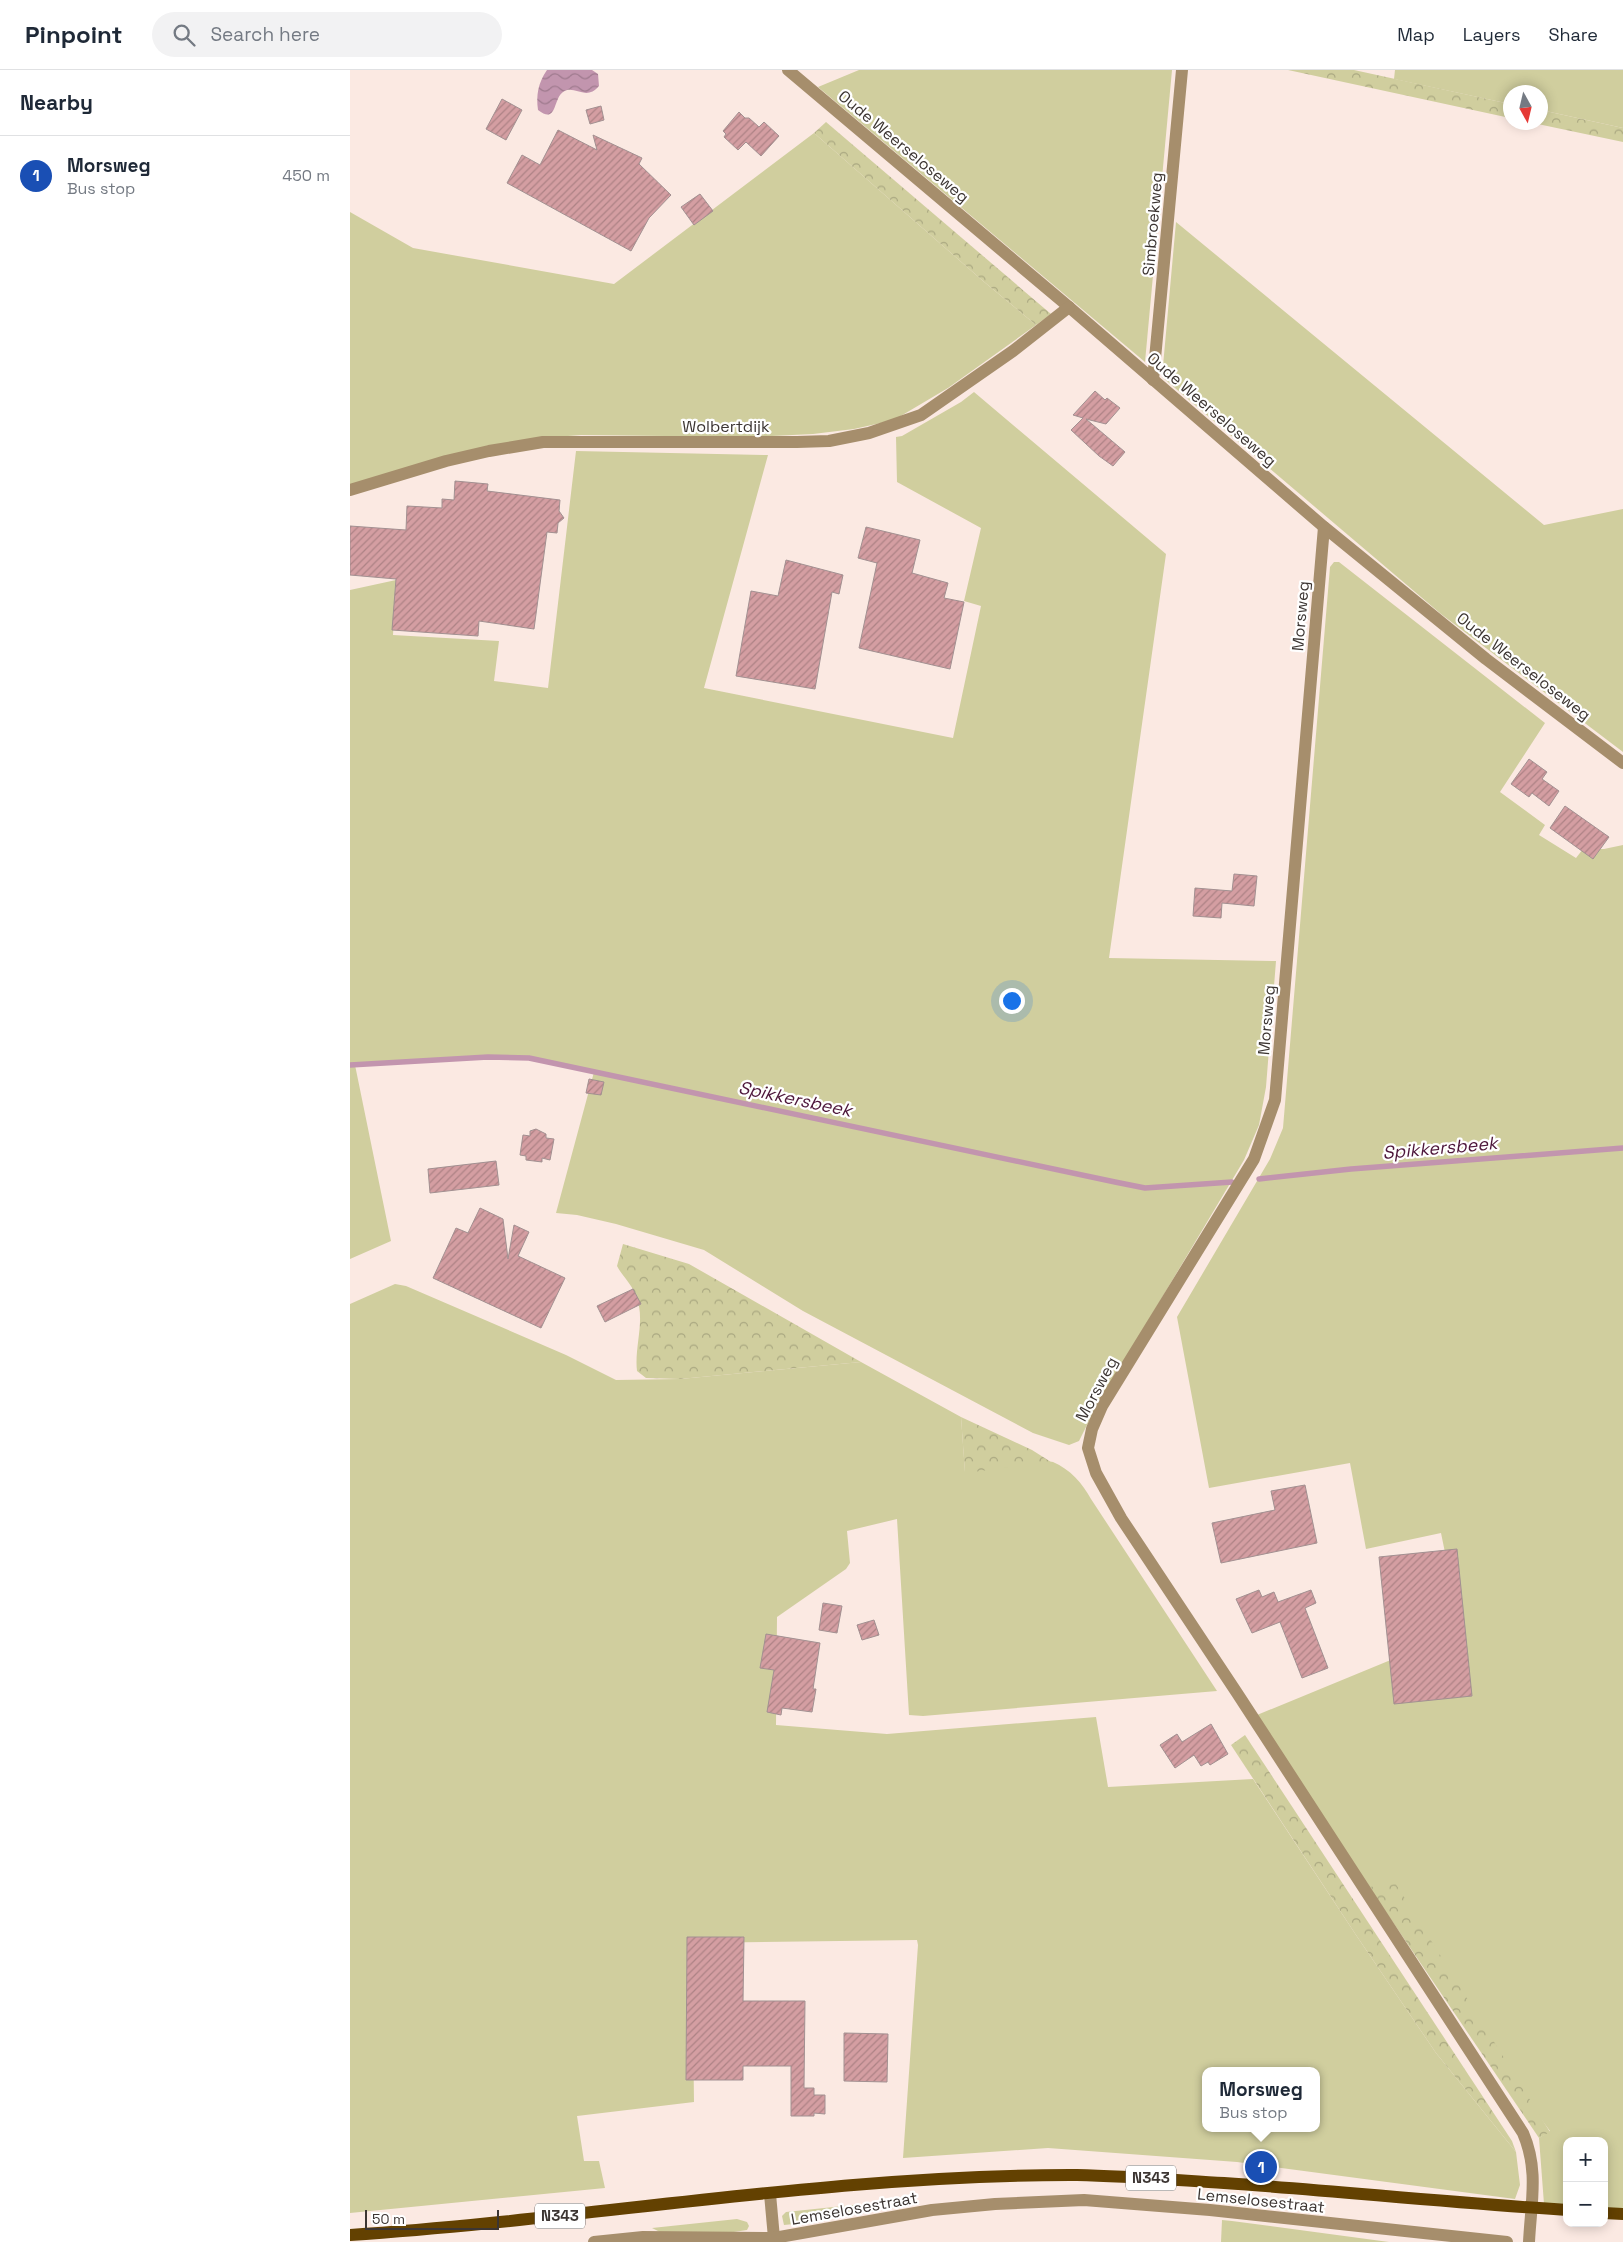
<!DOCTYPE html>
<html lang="en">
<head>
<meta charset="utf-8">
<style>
	body { margin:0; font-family:"Space Grotesk",sans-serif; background:#f2f2f3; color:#1f2937 }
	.controls { position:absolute; right:15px; bottom:15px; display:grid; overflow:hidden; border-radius:10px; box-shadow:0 2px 12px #0003 }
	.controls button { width:45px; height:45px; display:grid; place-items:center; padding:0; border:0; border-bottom:1px solid #e0e1e3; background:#fff; color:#1f2937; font:25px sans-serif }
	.compass { position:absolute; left:1153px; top:15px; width:45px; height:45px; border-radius:50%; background:#fff; box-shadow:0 2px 12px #0003; rotate:172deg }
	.scale { position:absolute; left:15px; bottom:12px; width:134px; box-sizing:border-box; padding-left:5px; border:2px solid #3c3532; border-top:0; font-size:14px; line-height:18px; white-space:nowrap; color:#3c3532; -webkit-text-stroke:4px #fff; paint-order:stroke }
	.you { position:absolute; left:661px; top:930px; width:18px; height:18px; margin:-12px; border:4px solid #fff; border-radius:50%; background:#1a73e8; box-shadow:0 0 0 8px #1a73e833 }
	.badge { display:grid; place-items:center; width:32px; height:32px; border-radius:50%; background:#d93025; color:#fff; font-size:16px; font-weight:700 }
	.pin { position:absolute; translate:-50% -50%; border:2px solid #fff; box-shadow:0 1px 5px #0006 }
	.popup { position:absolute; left:852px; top:1997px; width:118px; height:65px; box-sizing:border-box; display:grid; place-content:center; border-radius:10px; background:#fff; filter:drop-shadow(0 1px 4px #0005); font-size:16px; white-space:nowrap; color:#747a83 }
	.popup b { font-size:19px; color:#1f2937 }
	.popup::after { content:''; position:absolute; left:50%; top:100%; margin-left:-10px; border:10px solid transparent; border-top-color:#fff }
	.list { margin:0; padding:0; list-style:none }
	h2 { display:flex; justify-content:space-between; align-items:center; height:65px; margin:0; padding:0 20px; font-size:21px }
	h2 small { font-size:16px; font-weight:400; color:#747a83 }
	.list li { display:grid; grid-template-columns:32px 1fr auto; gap:15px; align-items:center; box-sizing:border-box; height:80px; padding:0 20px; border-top:1px solid #e0e1e3 }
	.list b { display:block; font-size:19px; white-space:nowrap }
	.list p { margin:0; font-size:16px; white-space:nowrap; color:#747a83 }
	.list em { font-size:16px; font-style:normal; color:#747a83 }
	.icon { flex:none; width:28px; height:28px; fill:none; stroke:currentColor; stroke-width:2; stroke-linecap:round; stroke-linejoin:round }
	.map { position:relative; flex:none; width:1273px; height:2172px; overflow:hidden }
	header { display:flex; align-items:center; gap:30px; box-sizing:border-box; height:70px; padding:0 25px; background:#fff; border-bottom:1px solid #e0e1e3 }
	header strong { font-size:24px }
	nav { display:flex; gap:28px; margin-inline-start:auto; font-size:18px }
	.search { width:350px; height:45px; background:#f2f2f3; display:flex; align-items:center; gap:12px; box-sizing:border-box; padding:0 18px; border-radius:28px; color:#747a83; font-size:19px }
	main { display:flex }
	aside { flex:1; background:#fff }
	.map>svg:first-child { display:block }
	.grass { fill:#d0ce9e; fill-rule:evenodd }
	.forest { fill:url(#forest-crowns) }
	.water { fill:url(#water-waves) }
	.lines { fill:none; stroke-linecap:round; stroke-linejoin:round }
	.stream { stroke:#c295ae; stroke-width:5.5 }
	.building { fill:url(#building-hatch); stroke:#a29091 }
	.minor { stroke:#a68e6c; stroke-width:12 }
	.major { stroke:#634101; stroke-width:12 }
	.labels { text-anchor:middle; stroke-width:4.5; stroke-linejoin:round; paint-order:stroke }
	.shield { fill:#fff; stroke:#767270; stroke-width:1 }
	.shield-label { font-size:15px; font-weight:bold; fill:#3c3532 }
	.street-label { font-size:16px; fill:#3c3532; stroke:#fff }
	.water-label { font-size:18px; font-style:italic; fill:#4d163a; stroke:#fff }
</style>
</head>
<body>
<header>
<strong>Pinpoint</strong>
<div class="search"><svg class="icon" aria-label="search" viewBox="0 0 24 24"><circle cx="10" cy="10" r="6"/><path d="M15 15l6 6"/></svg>Search here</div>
<nav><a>Map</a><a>Layers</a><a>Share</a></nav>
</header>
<main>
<aside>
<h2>Nearby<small></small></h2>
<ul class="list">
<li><span class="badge" style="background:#1a4fb4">1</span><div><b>Morsweg</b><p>Bus stop</p></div><em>450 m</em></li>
</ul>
</aside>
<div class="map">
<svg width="1273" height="2172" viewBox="0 0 1273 2172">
	<defs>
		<pattern id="forest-crowns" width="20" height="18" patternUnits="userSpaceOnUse" patternTransform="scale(1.25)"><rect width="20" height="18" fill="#d0ce9e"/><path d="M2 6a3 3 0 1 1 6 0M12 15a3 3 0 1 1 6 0" fill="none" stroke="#aaa881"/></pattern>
		<pattern id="water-waves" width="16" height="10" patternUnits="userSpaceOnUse" patternTransform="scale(1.25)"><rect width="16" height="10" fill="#c295ae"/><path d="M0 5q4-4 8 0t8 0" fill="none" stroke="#9f7a8e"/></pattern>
		<pattern id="building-hatch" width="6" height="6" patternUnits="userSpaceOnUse" patternTransform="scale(1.25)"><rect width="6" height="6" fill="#d49ea2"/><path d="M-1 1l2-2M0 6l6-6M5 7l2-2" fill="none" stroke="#ad8285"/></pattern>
	</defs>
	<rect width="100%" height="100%" fill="#fbe9e2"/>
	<g class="grass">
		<path d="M509,0h313l-27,292 -327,-275z"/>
		<path d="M1045,0h228v58l-82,-18 -1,-18h-30v12l-116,-25z"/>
		<path d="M464,63l169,148 53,44 -88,63 -54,32 -40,9 -41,5 -64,3 -168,-2 -39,3 -192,48v-274l63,36 201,36z"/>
		<path d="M826,152l368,303 79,-16v243l-182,-138 -279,-237z"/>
		<path d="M624,322l192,162 -57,404 167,3 -10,126 -7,38 -15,35 -152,255 -13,26 -10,4 -36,-12 -230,-122 -99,-61 -88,-26 -39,-9 -21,-2 38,-141 -65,-14 -41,-1 -133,8 36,176 -41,18v-669l46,-10 -3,55 106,6 -5,40 54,7 28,-237 192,4 -64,233 249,50 28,-132 -17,-5 17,-73 -84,-46 -1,-45 6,-1 59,-34z"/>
		<path d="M984,492h5l206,161 -45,69 45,33 -6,10 37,23 7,-9h21l19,-4v1363h-19v-67h-37v64l-23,-1 -5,-66 11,-7 -181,-244 -112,-172 204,-84 -20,-98 -75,16 -16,-86 -141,25 -32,-171 93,-158 13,-31 47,-561z"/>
		<path d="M45,1214l11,2 160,69 50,25 64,-1 181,-17 100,55 4,55c13,-1 81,-12 88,-10 17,7 30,22 38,37l126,192 -294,25 -14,-1 -12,-196 -50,12 3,32 -4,6 -69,48 -1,108 111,9 209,-17 12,70 145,-8 103,156 80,118 80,99 4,33 -5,14 -278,-37 -189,-14 -145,10 15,-213 -1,-5 -225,3 2,159 -117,14 7,45h15l6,27 -255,25v-909zM856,2001h110v57h-110z"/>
		<path d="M560,2129l-116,25 -10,1 -2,-9 4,-4z"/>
		<path d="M387,2149l10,3 2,4 -2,4 -20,3 -67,-1 -8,-4z"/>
		<path d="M872,2150l10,1 157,21h-168z"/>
	</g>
	<g class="forest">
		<path d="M938,0h66l156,34v14z"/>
		<path d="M1191,40l82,18v14l-90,-19 7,-1z"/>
		<path d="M476,52l225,192 -15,11 -53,-44 -169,-148z"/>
		<path d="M273,1174l66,20 172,98 -181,17 -34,-1 -9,-7c-3,-25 9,-51 -1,-75 -4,-12 -14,-20 -19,-30z"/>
		<path d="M611,1347l71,33 19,12 -86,11z"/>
		<path d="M895,1665l267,406 4,11 -80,-99 -80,-118 -125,-190z"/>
		<path d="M1046,1814l154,248 -11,6 -170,-251z"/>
	</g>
	<path class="water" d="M197,0h45l6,4 1,12c-13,16 -25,-2 -36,6 -10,7 -6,33 -25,18 -2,-15 0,-27 9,-40z"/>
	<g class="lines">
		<g class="stream">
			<path d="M0,995l138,-8 41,1 586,124 30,6 87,-6"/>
			<path d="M909,1109l92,-10 272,-21"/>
		</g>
	</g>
	<g class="building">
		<path d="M152,29l20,11 -16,30 -20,-11z"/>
		<path d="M251,36l3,14 -14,4 -4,-14z"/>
		<path d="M389,42l6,6h4l10,9 5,-5 15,14 -18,20 -15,-14 -8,8 -14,-13 2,-3 -3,-3z"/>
		<path d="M208,60l39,20 -4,-15 49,23 -3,6 32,31 -22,23 -18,33 -124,-68 15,-28 18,10z"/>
		<path d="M350,124l13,17 -19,14 -13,-18z"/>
		<path d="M745,321l10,9 2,-2 13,10 -14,16 -20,-5 39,33 -12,14 -14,-10 -28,-26 12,-12 -10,-3z"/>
		<path d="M105,411l33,3 -1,7 73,9 -1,11 5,7 -6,5 -1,10 -10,-1 -13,97 -55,-8 -1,15 -86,-6 4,-51 -46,-4v-49l56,4 1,-24 35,2v-9l12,1z"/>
		<path d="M516,457l54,13 -8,33 36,10 -4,15 20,4 -14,67 -91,-21 18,-85 -19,-5z"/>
		<path d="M436,490l57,15 -4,19 -7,-2 -17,97 -79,-13 15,-85 27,5z"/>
		<path d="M1179,689l18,13 -5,7 17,12 -10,15 -17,-13 -3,4 -18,-13z"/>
		<path d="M1215,736l44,31 -16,22 -43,-31z"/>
		<path d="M884,804l23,2 -3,30 -32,-3 -1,15 -28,-2 2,-28 37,3z"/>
		<path d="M239,1009l15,3 -3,13 -15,-2z"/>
		<path d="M186,1059l10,5v4l8,1 -4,21 -8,-2v4l-16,-2v-4l-6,-1 3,-20 7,1v-5z"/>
		<path d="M146,1091l3,24 -69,8 -2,-24z"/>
		<path d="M130,1138l23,11 5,40 6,-34 15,7 -11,24 47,22 -24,50 -108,-50 23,-50 12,5z"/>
		<path d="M283,1219l8,15 -36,18 -8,-16z"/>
		<path d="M955,1415l12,58 -96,20 -9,-40 63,-13 -4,-19z"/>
		<path d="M1107,1479l15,147 -78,8 -15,-147z"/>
		<path d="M909,1520l3,7 12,-5 4,10 33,-12 5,13 -11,5 23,60 -26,10 -22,-56 -28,11 -16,-34z"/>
		<path d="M473,1533l19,3 -5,27 -18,-3z"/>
		<path d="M524,1550l5,15 -17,5 -5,-15z"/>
		<path d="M416,1564l54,9 -7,46h3l-4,23 -30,-4 -1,7 -14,-3 7,-42 -14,-2z"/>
		<path d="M861,1654l17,30 -18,11 -2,-3 -7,4 -7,-11 -19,13 -15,-23 17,-11 5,8z"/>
		<path d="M337,1867h57l-1,64h62l-1,87h10v7h11v19l-11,-1v3h-23v-50h-48v14h-57z"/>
		<path d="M494,1963l44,1 -1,48 -43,-1z"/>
	</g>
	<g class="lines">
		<g class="minor">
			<path d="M438,0l281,237 255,220 162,132 137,104"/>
			<path d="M803,310l29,-310"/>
			<path d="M0,420l96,-29 43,-10 54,-9h254l32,-1 40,-8 52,-18 92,-64 56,-44"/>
			<path d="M974,457l-49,573 -21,59 -152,247 -10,23 -4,19 8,25 25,45 116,175 286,440c16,37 8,69 6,109"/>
			<path d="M420,2124l4,44"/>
			<path d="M244,2172l49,-5 131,1 158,-28 63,-6 89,-4 126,10 297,32"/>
		</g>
		<g class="major">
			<path d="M1254,2143l19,1"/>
			<path d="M0,2165c242,-16 484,-61 727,-60 49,1 98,5 147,8 115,8 228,20 343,27"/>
		</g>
	</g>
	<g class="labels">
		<g class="shield">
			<rect x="776" y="2095.5" width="50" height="25" rx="4"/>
			<rect x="185" y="2133.5" width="50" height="25" rx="4"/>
		</g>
		<g class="shield-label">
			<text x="801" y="2113">N343</text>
			<text x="210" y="2151">N343</text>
		</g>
		<g class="street-label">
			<text transform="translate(554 76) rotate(40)" y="6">Oude Weerseloseweg</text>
			<text transform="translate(802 154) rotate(-85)" y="6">Simbroekweg</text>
			<text transform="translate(862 339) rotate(41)" y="6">Oude Weerseloseweg</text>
			<text x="376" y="362">Wolbertdijk</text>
			<text transform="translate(950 546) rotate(-85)" y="6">Morsweg</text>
			<text transform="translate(1174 596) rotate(38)" y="6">Oude Weerseloseweg</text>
			<text transform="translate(916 950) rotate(-85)" y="6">Morsweg</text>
			<text transform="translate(746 1319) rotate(-62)" y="6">Morsweg</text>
			<text transform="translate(911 2130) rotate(6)" y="6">Lemselosestraat</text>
			<text transform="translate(504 2138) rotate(-10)" y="6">Lemselosestraat</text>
		</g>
		<g class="water-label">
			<text transform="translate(445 1029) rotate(12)" y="6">Spikkersbeek</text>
			<text transform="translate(1090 1078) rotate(-5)" y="6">Spikkersbeek</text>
		</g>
	</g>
</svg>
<div class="controls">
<button>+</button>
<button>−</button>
</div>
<svg class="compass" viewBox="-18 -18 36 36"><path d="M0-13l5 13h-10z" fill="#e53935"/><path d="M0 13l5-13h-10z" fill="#747a83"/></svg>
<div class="scale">50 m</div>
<div class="you"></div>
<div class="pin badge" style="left:911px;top:2097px;background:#1a4fb4">1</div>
<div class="popup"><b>Morsweg</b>Bus stop</div>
</div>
</main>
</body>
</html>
